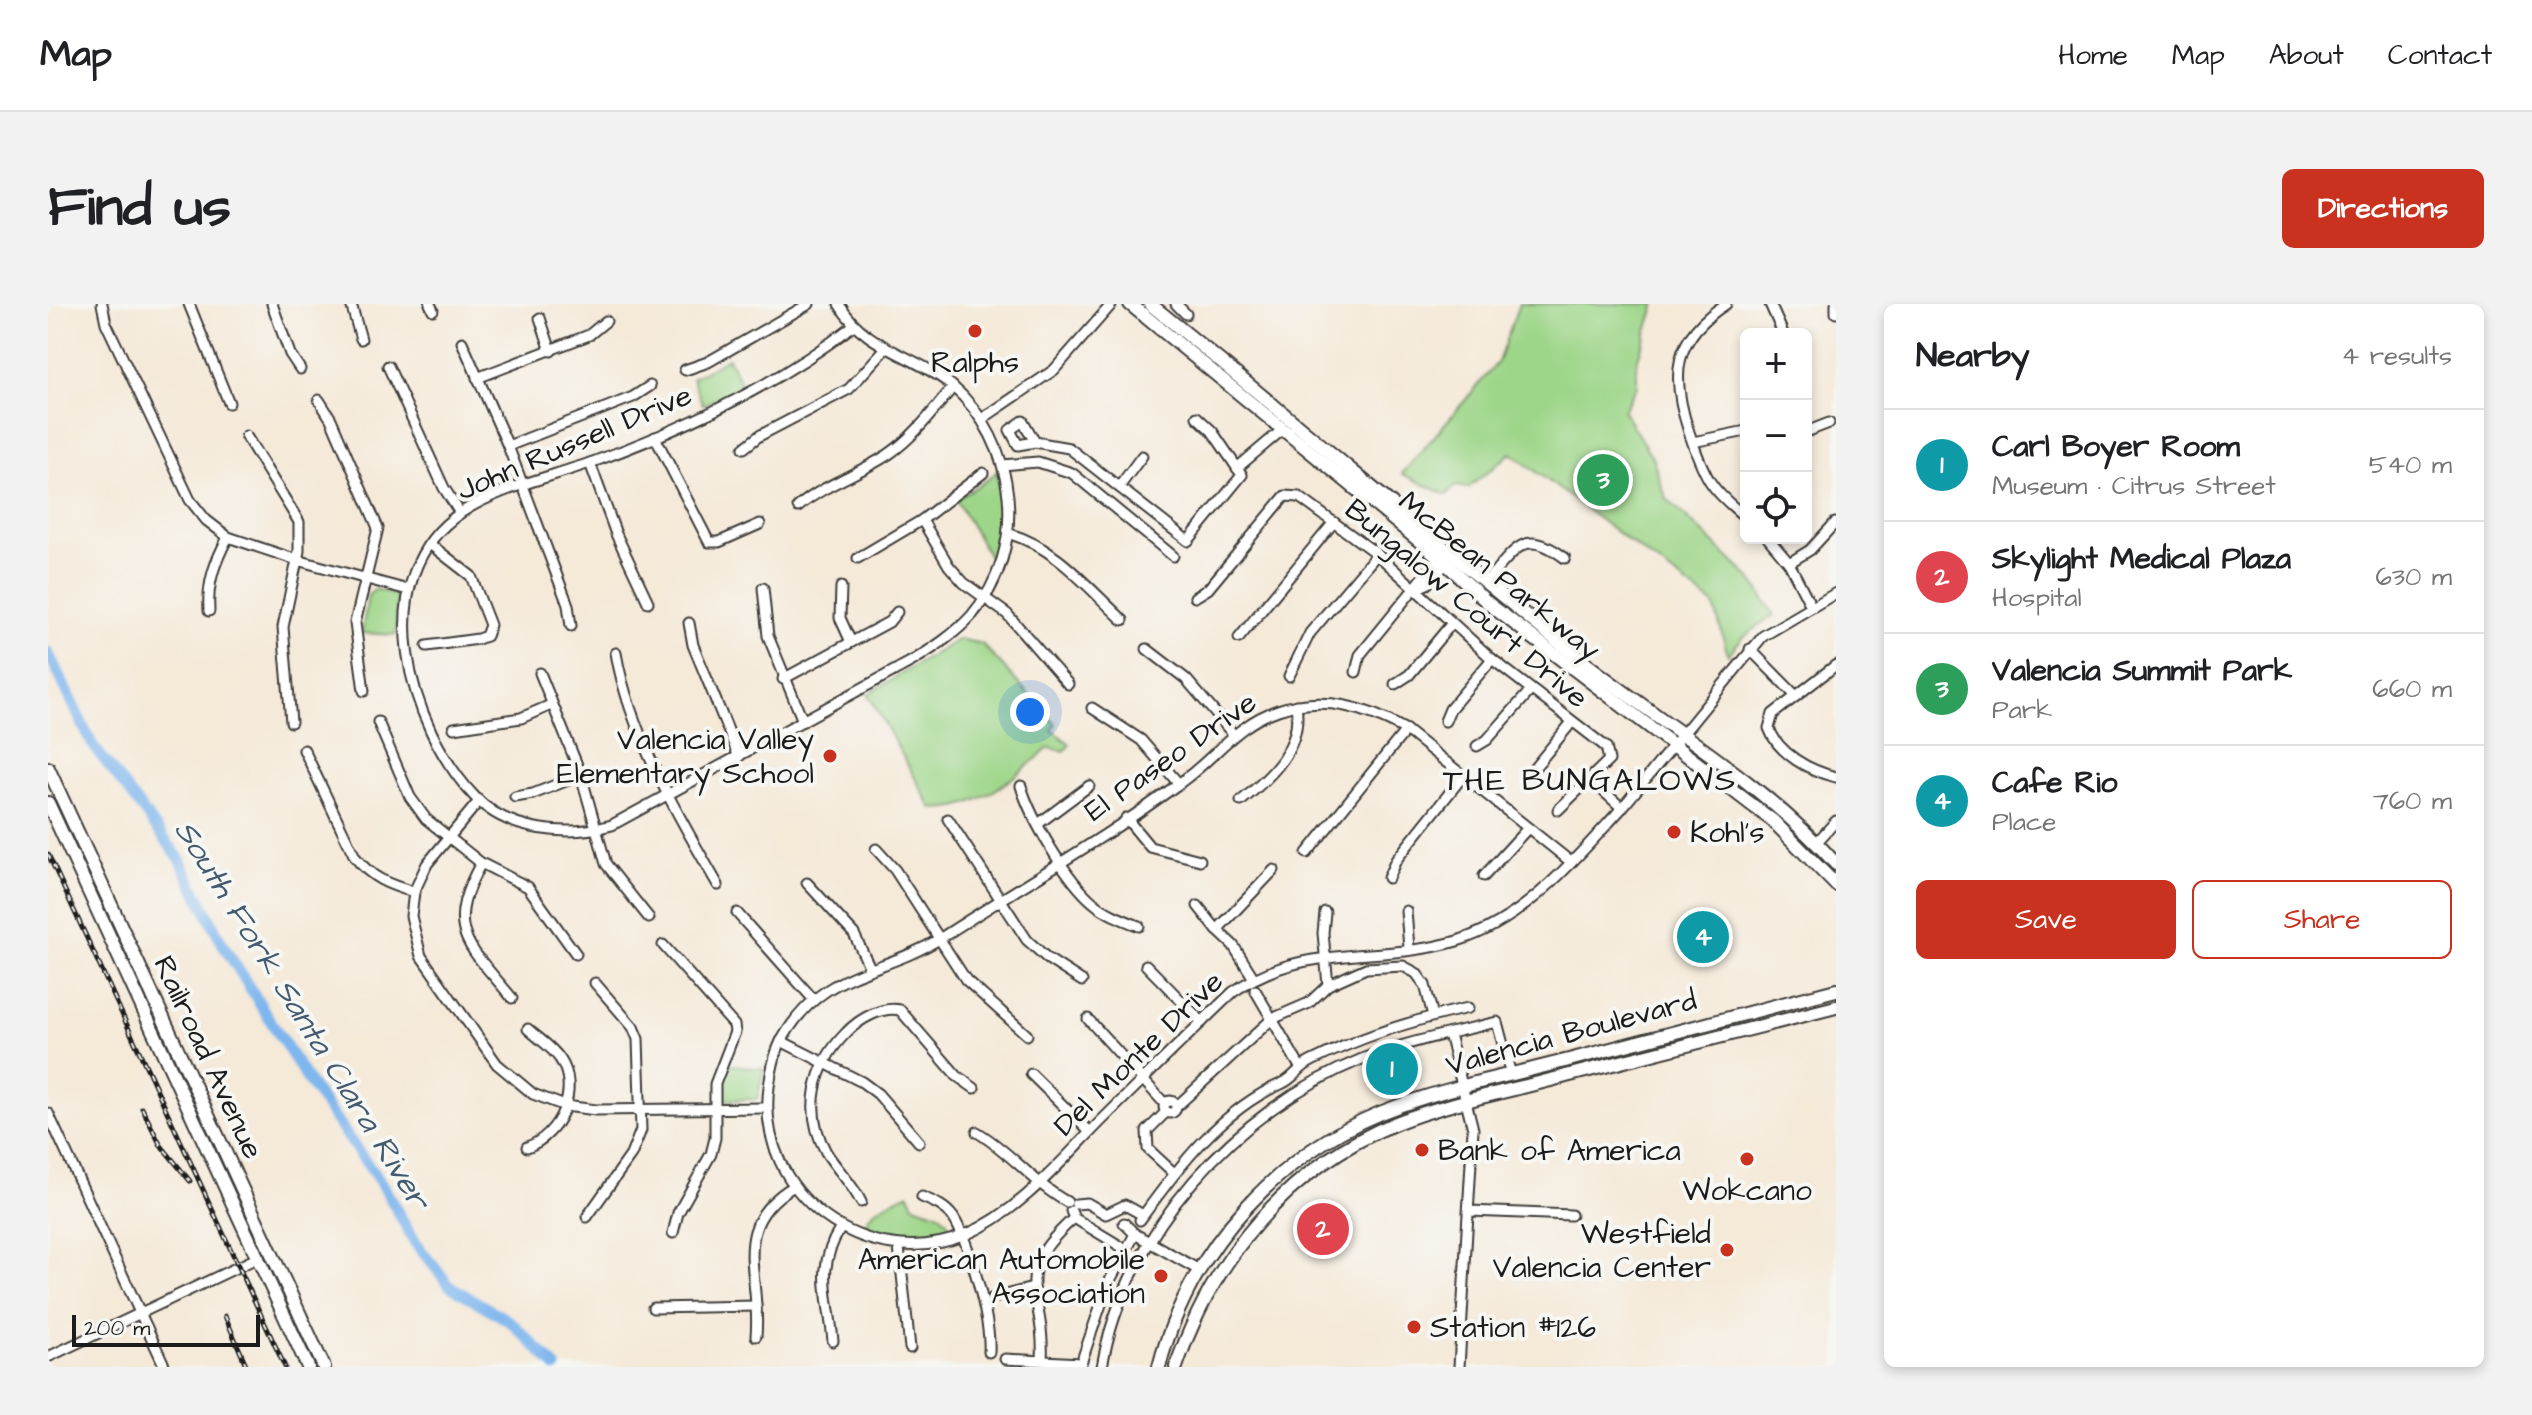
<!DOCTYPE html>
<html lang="en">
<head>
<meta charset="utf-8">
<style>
	body { margin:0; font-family:"Architects Daughter",sans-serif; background:#f2f2f2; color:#202124 }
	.controls { position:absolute; right:24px; top:24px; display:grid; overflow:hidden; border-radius:12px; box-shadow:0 4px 12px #0003 }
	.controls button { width:72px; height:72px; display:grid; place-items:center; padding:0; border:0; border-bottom:2px solid #e0e0e0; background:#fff; color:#202124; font:40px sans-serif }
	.scale { position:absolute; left:24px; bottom:20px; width:188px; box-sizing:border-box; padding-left:8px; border:4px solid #1c1c1c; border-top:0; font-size:22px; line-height:28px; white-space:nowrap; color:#1c1c1c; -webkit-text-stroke:6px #f6f6f2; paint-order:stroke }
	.you { position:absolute; left:982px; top:408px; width:28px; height:28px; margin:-20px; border:6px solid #fff; border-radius:50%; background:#1a73e8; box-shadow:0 0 0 12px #1a73e833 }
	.badge { display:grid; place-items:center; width:52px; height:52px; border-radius:50%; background:#c8321e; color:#fff; font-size:26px; font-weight:700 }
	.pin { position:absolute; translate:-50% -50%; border:4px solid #fff; box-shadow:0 2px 8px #0006 }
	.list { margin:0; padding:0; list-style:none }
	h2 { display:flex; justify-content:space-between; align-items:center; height:104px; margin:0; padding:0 32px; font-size:34px }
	h2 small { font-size:26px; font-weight:400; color:#757577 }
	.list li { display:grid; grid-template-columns:52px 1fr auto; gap:24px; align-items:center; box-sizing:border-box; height:112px; padding:0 32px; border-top:2px solid #e0e0e0 }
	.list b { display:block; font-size:30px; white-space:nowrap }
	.list p { margin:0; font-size:26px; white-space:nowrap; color:#757577 }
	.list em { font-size:26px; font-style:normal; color:#757577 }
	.actions { display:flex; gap:16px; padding:24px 32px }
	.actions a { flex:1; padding:18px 0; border:2px solid #c8321e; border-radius:12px; text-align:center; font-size:28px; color:#c8321e }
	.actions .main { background:#c8321e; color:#fff }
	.icon { flex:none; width:44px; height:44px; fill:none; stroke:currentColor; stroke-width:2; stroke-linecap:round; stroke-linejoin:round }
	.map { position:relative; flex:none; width:1788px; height:1063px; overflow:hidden; border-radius:12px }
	header { display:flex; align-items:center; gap:48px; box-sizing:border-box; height:112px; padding:0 40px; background:#fff; border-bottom:2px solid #e0e0e0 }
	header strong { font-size:38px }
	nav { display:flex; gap:44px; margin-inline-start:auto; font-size:28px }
	.intro { display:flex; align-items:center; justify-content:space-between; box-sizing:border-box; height:192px; padding:0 48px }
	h1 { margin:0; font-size:56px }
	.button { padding:20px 36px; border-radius:12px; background:#c8321e; color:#fff; font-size:28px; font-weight:700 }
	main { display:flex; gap:48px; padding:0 48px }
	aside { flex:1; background:#fff; border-radius:12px; box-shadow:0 4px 12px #0003 }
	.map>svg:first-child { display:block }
	.green { fill:#9ed689; stroke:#5d7952; stroke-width:2 }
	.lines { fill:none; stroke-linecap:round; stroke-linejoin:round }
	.river { stroke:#7eb6ee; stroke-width:11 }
	.minor-casing { stroke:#3d3b38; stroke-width:13 }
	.major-casing { stroke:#3d3b38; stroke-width:16 }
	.minor { stroke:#fff; stroke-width:9 }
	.major { stroke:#fff; stroke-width:12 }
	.rail-casing { stroke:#1c1c1c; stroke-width:5 }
	.rail { stroke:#f6f6f2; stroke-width:2; stroke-dasharray:6; stroke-linecap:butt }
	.poi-dot { fill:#c8321e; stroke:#f6f6f2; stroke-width:3 }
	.labels { text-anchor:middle; stroke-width:8; stroke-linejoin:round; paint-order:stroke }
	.poi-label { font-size:30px; fill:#1c1c1c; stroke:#f6f6f2; text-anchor:end }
	.street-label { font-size:30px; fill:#1c1c1c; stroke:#f6f6f2 }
	.neighbourhood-label { font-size:32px; letter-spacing:2px; fill:#1c1c1c; stroke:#f6f6f2 }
	.water-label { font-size:32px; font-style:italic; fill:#435a70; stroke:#f6f6f2 }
</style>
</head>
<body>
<header>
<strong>Map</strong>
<nav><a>Home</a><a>Map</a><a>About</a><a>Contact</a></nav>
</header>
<div class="intro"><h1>Find us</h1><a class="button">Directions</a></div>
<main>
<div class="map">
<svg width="1788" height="1063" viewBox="0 0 1788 1063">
	<rect width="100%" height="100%" fill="#f6f6f2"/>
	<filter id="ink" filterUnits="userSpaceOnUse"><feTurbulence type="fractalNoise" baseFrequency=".0125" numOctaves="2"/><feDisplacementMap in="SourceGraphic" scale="16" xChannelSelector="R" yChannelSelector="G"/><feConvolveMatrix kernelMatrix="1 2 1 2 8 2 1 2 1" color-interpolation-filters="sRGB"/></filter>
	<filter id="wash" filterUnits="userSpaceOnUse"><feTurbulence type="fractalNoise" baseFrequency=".006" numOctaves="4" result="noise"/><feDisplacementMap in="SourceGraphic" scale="32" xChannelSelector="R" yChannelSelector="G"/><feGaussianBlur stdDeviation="1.8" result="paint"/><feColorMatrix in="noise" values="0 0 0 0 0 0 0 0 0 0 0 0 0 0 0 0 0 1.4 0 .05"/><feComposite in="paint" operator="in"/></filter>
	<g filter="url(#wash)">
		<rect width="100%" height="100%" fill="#f5e9d8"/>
		<g class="green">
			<path d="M1471,0h137l-19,57v25l-14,25 29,46 14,41 86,82 22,35 -32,23 -14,17 -14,-50 -203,-152 -43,35 -13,-2 -8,9 -45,-21 96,-112z"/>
			<path d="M680,54l14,28 -39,19 -11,-27z"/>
			<path d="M949,167l5,46 -9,46 -37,-63c14,-11 31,-17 41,-29z"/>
			<path d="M328,285l21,7 -1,39 -34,-2 6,-38z"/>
			<path d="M911,335l23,5 74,80 -4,6 18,14 -5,7 -16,-3c-32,26 -73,66 -117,60l-64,-114z"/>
			<path d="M679,760l37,5 -7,30 -33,1 -3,-8z"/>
			<path d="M861,889l5,12c16,6 29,5 36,22l-3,7 -46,5 -37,-8c-1,-20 29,-31 45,-38z"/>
		</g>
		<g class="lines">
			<path class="river" d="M0,348l44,92 88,115 43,86 87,139 75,105 30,54 35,43 61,36 45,45"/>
		</g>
	</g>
	<g filter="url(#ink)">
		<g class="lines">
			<g class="minor-casing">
				<g id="minor">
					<path d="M54,0l4,19 84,177 16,20 22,17 69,23 111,30"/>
					<path d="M141,0l40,99"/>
					<path d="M224,0l18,50 10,15"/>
					<path d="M303,0l10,35"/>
					<path d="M382,0l3,6"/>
					<path d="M791,0c26,45 75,50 112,81 67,57 78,163 21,230 -17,19 -37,32 -58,45l-302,165c-44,12 -104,7 -137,-28 -66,-69 -110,-221 -13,-285 40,-26 91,-35 136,-52 89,-33 181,-76 256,-135"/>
					<path d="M1128,0l10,10"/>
					<path d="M1678,0c-53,34 -56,71 -37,128 6,17 12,36 22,51 9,14 23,24 35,35"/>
					<path d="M1722,0l12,27"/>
					<path d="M1788,0v9"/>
					<path d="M492,14l11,33"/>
					<path d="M414,38l46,104 60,159 3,21"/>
					<path d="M340,62l56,122 16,25"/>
					<path d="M637,66l23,-8 101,-58"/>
					<path d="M429,74l112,-43 17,-14"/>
					<path d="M271,96l12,19 47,109 -23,95 9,68"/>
					<path d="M934,115l72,-49 58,-66"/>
					<path d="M1758,128l23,-9"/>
					<path d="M198,132l53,86v29l-16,76 8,95"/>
					<path d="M607,133l54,105h10l41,-18"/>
					<path d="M987,138l-12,-21 -13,9 8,15 17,-3 34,6 119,93 54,-66 -30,-44 -15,-14"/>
					<path d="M1645,138l53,-11"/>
					<path d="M460,142l125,-49 17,-11"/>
					<path d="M696,144l15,-12 90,-47 35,-39"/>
					<path d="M542,159l26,71 32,68"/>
					<path d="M954,161l36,-3 34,11 101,83"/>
					<path d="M1189,164l45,-38"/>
					<path d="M1071,183l23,-31"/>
					<path d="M750,203c27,-23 61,-33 91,-53 26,-18 44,-43 64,-67"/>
					<path d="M874,216l27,46 15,17 43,31 61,70"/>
					<path d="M962,230c46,13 78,54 113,86"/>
					<path d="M1720,234l21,25 22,43"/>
					<path d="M810,254l64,-38 61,-47"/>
					<path d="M1741,259l21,-13 25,-27"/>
					<path d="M1438,277c31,-31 37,-55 79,-23"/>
					<path d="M793,283l-1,31 11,24"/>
					<path d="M715,284l5,48 35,85"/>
					<path d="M1368,285l11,-5 22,-24"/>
					<path d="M1147,293l13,-8 77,-93 14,1 78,57 115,105 114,88 3,13 -51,50"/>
					<path d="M161,307c-2,-29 6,-49 19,-74"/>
					<path d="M641,319l4,22 46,112"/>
					<path d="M1191,334l95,-116"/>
					<path d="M379,342l51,-7 8,-3 4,-11 -19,-49 -40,-31"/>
					<path d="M1099,345l39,30 47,55"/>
					<path d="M1702,345l46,47"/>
					<path d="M568,349c14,81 61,161 102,232"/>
					<path d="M1788,361l-63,49 -4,14c9,26 41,43 67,49"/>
					<path d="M1308,368l4,-17 83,-102"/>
					<path d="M492,369l41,102 25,89 43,54"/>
					<path d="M1241,372l21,-43 67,-79"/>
					<path d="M735,375l106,-57 8,-10"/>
					<path d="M1347,380l14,-9 43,-52"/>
					<path d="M1044,404l49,32 38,44"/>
					<path d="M1397,417l5,-12 42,-50"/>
					<path d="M330,418l32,75 16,22 55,44 47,24 48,67"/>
					<path d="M406,424l67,-10 30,-13"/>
					<path d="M1429,442l10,-6 43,-49"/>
					<path d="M256,446l51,107c16,21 34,28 59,35"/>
					<path d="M1543,476l31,28"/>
					<path d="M1478,480l5,-12 41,-50"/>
					<path d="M973,482c10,33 46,95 73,117 13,11 30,17 45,23"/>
					<path d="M467,493l18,-3 48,-19"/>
					<path d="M431,497l-52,63 -13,28 -3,24 10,40 76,108 36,30 32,12 31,4 170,-2"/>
					<path d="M1193,497c31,-25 62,-54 55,-96"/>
					<path d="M1078,514l24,29 50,13"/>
					<path d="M900,515l79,121 21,19 34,22"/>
					<path d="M990,520l51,-38"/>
					<path d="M1769,538l19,-21"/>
					<path d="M828,545l19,21 71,110 61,55"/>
					<path d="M1259,549l99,-123"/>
					<path d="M1523,558l-165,-132c-40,-23 -82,-35 -128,-20 -42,14 -63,48 -97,72 -76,57 -161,104 -240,156 -61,38 -119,30 -159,102 -8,13 -11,32 -13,47 -14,107 97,188 196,148 55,-23 97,-75 138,-116 43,-43 86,-85 130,-127 72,-51 146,-28 224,-51 69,-21 118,-82 165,-133l141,-172 73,-43"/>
					<path d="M433,559c-38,69 -13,81 31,135"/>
					<path d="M1436,572l44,-48"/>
					<path d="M1340,574l8,-18 67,-84"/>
					<path d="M759,579l47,51 16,34"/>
					<path d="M1150,602l19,24 57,-60"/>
					<path d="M1358,607l3,37"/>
					<path d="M1277,608l-2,21 5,52"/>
					<path d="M689,609l77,87"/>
					<path d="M1169,626l16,15 20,32"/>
					<path d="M615,641l71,80 1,7 -20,52v54l-4,16 -33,59 -5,20"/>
					<path d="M1098,661l56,57"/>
					<path d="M1207,686l45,77"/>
					<path d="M1040,715l77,85"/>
					<path d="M1401,730l24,95 -14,238"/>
					<path d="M733,737l81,41 16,12 41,48"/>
					<path d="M983,770l59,58"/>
					<circle cx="1122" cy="803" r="6"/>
					<path d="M1129,802l95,-87 37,-16 19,-18 38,-17 37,-2 13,7 9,12 8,31"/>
					<path d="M1118,808l-19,19 1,18 26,24"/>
					<path d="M0,809l117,254"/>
					<path d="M929,828c34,20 56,51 90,70"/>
					<path d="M479,843c32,-11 54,-57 33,-88 -8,-12 -21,-20 -32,-30"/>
					<path d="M874,893c12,5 23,9 31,20 17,27 38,103 36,135"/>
					<path d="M813,898c-9,-19 -24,-32 -35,-50 -23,-41 -12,-87 20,-119 13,-14 36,-27 54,-23l57,66 17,12"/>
					<path d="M1028,900l11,-1 19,11 19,-9 18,10"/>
					<path d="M1023,907l3,7 51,31"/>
					<path d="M1421,907l102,4"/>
					<path d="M539,913l44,-62 10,-25 -3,-91 -5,-12 -38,-44"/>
					<path d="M1092,916c38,-53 82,-111 143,-137 11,-5 17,-17 29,-22 50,-25 101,-41 156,-53"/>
					<path d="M1076,919l11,11 64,36"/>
					<path d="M851,943l11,101"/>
					<path d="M945,994l40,-10"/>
					<path d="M605,1004l103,-2"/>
					<path d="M708,1032c6,-61 -29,-110 38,-150"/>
					<path d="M785,1037c-4,-45 -18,-72 7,-112"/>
					<path d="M0,1053l211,-100"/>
					<path d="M957,1055l76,4 27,-79 27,-50"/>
					<path d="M994,1057c4,-74 -36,-82 32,-143"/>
					<path d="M1054,1063c23,-136 135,-258 260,-308 44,-17 90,-26 135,-37l14,53"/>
				</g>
			</g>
			<g class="major-casing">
				<g id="major">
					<path d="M1082,0l309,253 50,47 284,217 63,64"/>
					<path d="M1102,0c140,113 276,231 416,344 89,72 193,130 270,216"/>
					<path d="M0,464l276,599"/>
					<path d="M0,499l260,564"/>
					<path d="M1111,1063c31,-121 124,-221 242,-262 53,-19 110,-30 164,-44 90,-24 181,-47 271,-71"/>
					<path d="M1128,1063c37,-109 111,-199 220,-244 54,-21 114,-32 170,-47 90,-23 180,-46 270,-69"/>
				</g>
			</g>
			<use href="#minor" class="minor"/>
			<use href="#major" class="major"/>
			<g class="rail-casing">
				<g id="rail">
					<path d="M0,550l237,513"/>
					<path d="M94,804l18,36 30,37"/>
					<path d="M177,1012l22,51"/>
				</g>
			</g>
			<use href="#rail" class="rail"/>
		</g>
	</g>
	<g class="poi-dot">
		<circle cx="927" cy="27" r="8"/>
		<circle cx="782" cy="452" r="8"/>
		<circle cx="1626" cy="528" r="8"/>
		<circle cx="1374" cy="846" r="8"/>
		<circle cx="1699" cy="855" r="8"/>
		<circle cx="1679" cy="946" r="8"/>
		<circle cx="1113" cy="972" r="8"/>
		<circle cx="1366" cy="1023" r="8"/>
	</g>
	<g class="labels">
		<g class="poi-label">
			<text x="927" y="68" text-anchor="middle">Ralphs</text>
			<text x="766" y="445">Valencia Valley<tspan x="766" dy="34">Elementary School</tspan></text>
			<text x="1642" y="538" text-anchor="start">Kohl's</text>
			<text x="1390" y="856" text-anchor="start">Bank of America</text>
			<text x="1699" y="896" text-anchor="middle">Wokcano</text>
			<text x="1663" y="939">Westfield<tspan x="1663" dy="34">Valencia Center</tspan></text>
			<text x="1097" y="965">American Automobile<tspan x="1097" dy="34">Association</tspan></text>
			<text x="1382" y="1033" text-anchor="start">Station #126</text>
		</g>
		<g class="street-label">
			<text transform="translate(526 138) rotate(-23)" y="10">John Russell Drive</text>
			<text transform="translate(1452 271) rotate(39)" y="10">McBean Parkway</text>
			<text transform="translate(1419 299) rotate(40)" y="10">Bungalow Court Drive</text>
			<text transform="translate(1122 452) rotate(-35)" y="10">El Paseo Drive</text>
			<text transform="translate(1523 728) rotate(-15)" y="10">Valencia Boulevard</text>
			<text transform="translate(1090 749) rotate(-44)" y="10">Del Monte Drive</text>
			<text transform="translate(161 753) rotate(65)" y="10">Railroad Avenue</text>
		</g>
		<g class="neighbourhood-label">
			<text x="1542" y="486">THE BUNGALOWS</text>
		</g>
		<g class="water-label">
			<text transform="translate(255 710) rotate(58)" y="11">South Fork Santa Clara River</text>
		</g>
	</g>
</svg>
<div class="controls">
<button>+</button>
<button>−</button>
<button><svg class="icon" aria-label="locate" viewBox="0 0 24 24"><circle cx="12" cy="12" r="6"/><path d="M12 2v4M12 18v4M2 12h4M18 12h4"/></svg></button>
</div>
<div class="scale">200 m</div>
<div class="you"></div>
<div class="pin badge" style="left:1344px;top:765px;background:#0f9aa8">1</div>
<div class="pin badge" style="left:1275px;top:925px;background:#e0444e">2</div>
<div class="pin badge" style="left:1555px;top:176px;background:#2e9e5b">3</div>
<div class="pin badge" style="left:1655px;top:633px;background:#0f9aa8">4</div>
</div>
<aside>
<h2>Nearby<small>4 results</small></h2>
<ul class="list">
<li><span class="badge" style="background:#0f9aa8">1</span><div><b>Carl Boyer Room</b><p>Museum · Citrus Street</p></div><em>540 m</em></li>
<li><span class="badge" style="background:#e0444e">2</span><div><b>Skylight Medical Plaza</b><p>Hospital</p></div><em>630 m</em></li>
<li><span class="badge" style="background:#2e9e5b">3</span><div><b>Valencia Summit Park</b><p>Park</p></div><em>660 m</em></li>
<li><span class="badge" style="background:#0f9aa8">4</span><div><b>Cafe Rio</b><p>Place</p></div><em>760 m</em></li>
</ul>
<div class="actions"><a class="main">Save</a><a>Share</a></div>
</aside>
</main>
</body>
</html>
